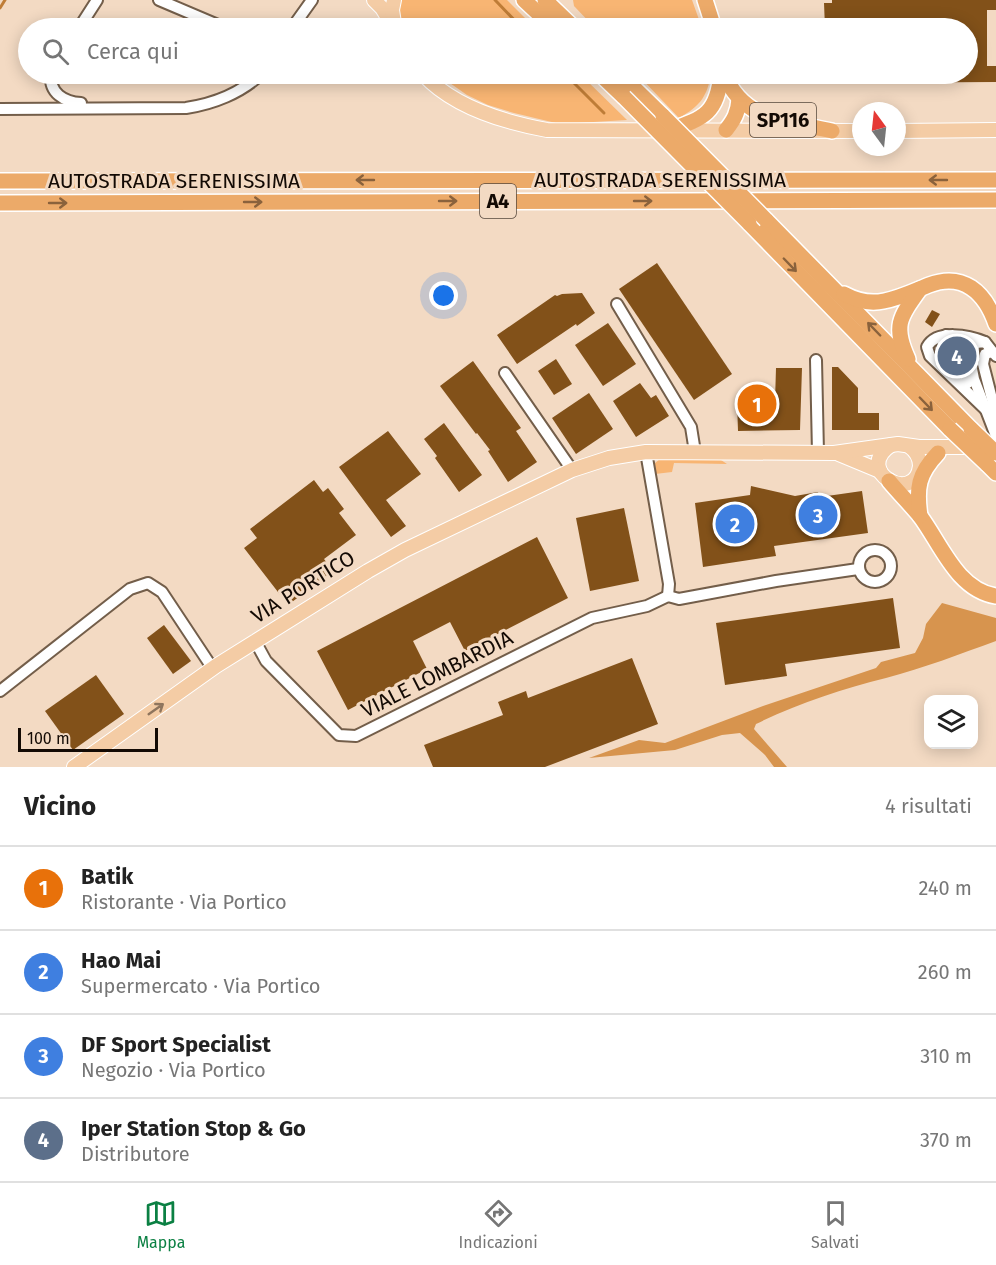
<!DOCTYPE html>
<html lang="it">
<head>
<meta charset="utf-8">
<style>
	body { margin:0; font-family:"Fira Sans",sans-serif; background:#f6f6f6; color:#222 }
	.controls { position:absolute; right:18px; bottom:18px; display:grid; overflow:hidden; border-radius:12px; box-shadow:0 3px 15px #0003 }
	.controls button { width:54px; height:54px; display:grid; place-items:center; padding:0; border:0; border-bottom:2px solid #e0e0e0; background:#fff; color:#222; font:30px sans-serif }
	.compass { position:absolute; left:852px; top:102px; width:54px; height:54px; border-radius:50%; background:#fff; box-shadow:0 3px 15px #0003; rotate:345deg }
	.scale { position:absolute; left:18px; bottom:15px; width:140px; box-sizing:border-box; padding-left:6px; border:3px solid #130a04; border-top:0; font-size:16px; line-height:21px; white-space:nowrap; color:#130a04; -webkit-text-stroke:4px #f3dac3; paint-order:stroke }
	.you { position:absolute; left:444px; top:296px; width:21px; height:21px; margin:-15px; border:4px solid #fff; border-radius:50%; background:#1a73e8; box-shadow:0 0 0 9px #1a73e833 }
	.badge { display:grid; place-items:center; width:39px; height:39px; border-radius:50%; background:#0b8043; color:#fff; font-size:20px; font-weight:700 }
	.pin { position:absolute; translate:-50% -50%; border:3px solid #fff; box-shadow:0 2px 6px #0006 }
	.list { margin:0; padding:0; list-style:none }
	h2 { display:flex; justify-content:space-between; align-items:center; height:78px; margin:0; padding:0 24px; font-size:26px }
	h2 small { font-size:20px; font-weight:400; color:#767676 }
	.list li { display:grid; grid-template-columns:39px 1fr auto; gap:18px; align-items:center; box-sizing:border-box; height:84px; padding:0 24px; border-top:2px solid #e0e0e0 }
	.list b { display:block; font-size:22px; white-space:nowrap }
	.list p { margin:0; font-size:20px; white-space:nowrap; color:#767676 }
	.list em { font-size:20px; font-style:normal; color:#767676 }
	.icon { flex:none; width:33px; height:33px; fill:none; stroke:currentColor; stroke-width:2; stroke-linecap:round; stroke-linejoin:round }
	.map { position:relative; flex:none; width:996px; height:767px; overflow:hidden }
	.search { position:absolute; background:#fff; box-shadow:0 3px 15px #0003; left:18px; right:18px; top:18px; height:66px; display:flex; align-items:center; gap:15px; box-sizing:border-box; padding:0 21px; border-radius:33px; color:#767676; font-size:22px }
	.sheet { height:414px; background:#fff }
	nav { display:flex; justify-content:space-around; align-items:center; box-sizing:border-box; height:84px; border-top:2px solid #e0e0e0; background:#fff; font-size:16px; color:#767676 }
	nav a { display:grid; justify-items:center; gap:3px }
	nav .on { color:#0b8043 }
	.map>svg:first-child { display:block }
	.green { fill:#f8b573 }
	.forest { fill:#d7944e }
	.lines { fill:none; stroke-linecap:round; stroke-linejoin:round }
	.stream { stroke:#bf7d37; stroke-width:3 }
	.building { fill:#825119 }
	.minor-casing { stroke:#735e4a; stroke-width:14 }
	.major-casing { stroke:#fff; stroke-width:16 }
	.highway-casing { stroke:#fff; stroke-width:18 }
	.minor { stroke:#fff; stroke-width:10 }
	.major { stroke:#f4cca5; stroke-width:14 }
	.highway { stroke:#ecaa69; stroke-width:15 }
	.highway-bridge-casing { stroke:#fff; stroke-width:18; stroke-linecap:butt }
	.highway-bridge { stroke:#ecaa69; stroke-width:15 }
	.oneway { stroke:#8a623c }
	.oneway2 { stroke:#8f755d }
	.labels { text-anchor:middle; stroke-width:6; stroke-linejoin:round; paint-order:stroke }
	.shield { fill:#f3dac3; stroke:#56483d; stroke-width:1.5 }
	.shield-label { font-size:20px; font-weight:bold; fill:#130a04 }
	.street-label { font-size:21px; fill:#130a04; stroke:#f3dac3 }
</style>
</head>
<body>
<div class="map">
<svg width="996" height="767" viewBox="0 0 996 767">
	<rect width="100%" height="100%" fill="#f3dac3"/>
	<g class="green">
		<path d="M399,0h108l28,28h-132l-6,-20z"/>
		<path d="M573,0h119l10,28h-107l-21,-22z"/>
		<path d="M437,74h143l47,46 -67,4 -46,-11 -26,-8 -21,-10z"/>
		<path d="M637,74h74c-4,23 -11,32 -32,44z"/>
		<path d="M661,458h57l9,6 -53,-1 -2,9 -17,2 -1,-10z"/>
	</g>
	<path class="forest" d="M942,603l54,15v23c-36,13 -72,27 -110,37 -44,11 -89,26 -130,46l-2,5 33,38h-13l-9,-12 -25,-22 -18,2 -47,15 -86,8 50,-18 26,3 98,-37 113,-38 5,-6 34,-9 8,-15 3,-14z"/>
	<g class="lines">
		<g class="stream">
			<path d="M495,0l27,28"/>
			<path d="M0,8l5,-8"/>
			<path d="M565,74l39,39"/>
		</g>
	</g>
	<g class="building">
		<path d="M832,0h164v10h-9v56h9v16l-166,1v-9h138v-46h-143l-1,-25h8z"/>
		<path d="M657,263l75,111 -38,26 -75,-111z"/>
		<path d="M582,293l13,20 -18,13 -1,-2 -59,40 -20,-29 58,-40 2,1 5,-2z"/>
		<path d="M932,310l8,4 -8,13 -7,-5z"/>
		<path d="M608,323l28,41 -33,22 -28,-41z"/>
		<path d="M556,359l16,25 -18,11 -16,-24z"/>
		<path d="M473,361l48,67 -5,3 21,31 -29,20 -20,-31 2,-1 -13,-17 -1,1 -36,-48z"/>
		<path d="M832,367h6l20,21v25h21v17h-47z"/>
		<path d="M776,368h26l-2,62 -62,1 -1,-30h38z"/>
		<path d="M640,383l11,15 5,-3 13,21 -33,21 -23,-36z"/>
		<path d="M589,393l24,36 -37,25 -24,-36z"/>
		<path d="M444,423l38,52 -23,17 -24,-34 2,-2 -13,-17z"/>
		<path d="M388,431l33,43 -35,26 20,26 -15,11 -52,-70z"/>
		<path d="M314,480l9,12 5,-4 16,21 -5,4 17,22 -32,24 9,12 -45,34 -44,-57 13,-10 -7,-9z"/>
		<path d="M751,486l44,10 23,-4 2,5 42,-6 6,42 -94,13 2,10 -73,11 -8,-64 55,-8z"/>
		<path d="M624,508l15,73 -49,10 -14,-73z"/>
		<path d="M537,537l31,61 -103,53 -15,-29 -37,19 14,28 -79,41 -31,-59z"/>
		<path d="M893,598l7,50 -115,16 2,12 -62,9 -9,-62z"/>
		<path d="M164,625l27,36 -18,13 -26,-36z"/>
		<path d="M632,658l26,66 -113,43h-112l-9,-22 79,-30 -5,-13 28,-11 2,7z"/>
		<path d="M96,675l28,39 -51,36 -28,-39z"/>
	</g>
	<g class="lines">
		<g class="minor-casing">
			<g id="minor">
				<path d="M159,0l66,28"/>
				<path d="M79,28l18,-28"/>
				<path d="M292,28l20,-28"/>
				<path d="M51,74c-2,19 13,28 30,29"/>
				<path d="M0,109l186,-1c27,-4 55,-15 75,-34"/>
				<path d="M617,304l74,123 4,25"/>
				<path d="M946,335l-3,4 -1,19 9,10"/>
				<path d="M968,338l-3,4 -3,29 6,12"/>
				<path d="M985,342c-16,-7 -48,-13 -58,5l3,9 55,53"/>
				<path d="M993,352l-8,2 -2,10 10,39 1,19"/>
				<path d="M996,356l-11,-14 -9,1 -2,3 -2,23 2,10 22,57"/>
				<path d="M816,360l2,93"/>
				<path d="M952,369l3,-30 2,-2"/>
				<path d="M505,373l67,97"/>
				<path d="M646,452l23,132 -1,12"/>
				<circle cx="875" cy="566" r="16"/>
				<path d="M255,641l11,20 73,74 17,1 236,-118 55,-12 21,-10 11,3 97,-18 82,-12"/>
				<path d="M0,691l130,-102 18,-6 14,9 49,74h5"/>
			</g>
		</g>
		<g class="major-casing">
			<g id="major">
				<path d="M374,0l8,8 12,20"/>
				<path d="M394,23l-2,-13 2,-10"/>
				<path d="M423,74c30,33 80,48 124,56l314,1"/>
				<path d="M897,131l99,-1"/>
				<path d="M891,445c-39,26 24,61 29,21 0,-9 -4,-15 -11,-20"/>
				<path d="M839,454l41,17"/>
				<path d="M74,767l142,-101 152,-95 37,-21 167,-80 37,-12 37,-6 188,1 64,-9 21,3h57"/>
			</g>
		</g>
		<g class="highway-casing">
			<g id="highway">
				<path d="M524,0l30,28"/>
				<path d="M545,0l29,28"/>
				<path d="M705,0l9,28"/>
				<path d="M600,74l24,23"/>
				<path d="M620,74l43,42"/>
				<path d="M724,74c20,48 62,47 108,57"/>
				<path d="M670,130c35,-12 47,-17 51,-56"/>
				<path d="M726,130c8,-10 12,-17 13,-31"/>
				<path d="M0,181l996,-1"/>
				<path d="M0,203l996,-3"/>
				<path d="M766,220l205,209"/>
				<path d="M749,223l201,206"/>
				<path d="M844,294c13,7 26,10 40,7 16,-3 30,-10 45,-16 34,-13 56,7 67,39"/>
				<path d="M908,359c-15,-33 -9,-41 12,-70"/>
				<path d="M987,464l9,9"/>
				<path d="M889,481c10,12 21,23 31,35 21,28 37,74 76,80"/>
				<path d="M920,516c-4,-28 -2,-42 18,-63"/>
			</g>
		</g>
		<use href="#minor" class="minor"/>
		<use href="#major" class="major"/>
		<use href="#highway" class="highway"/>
		<g class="highway-bridge-casing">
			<g id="highway-bridge">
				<path d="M624,97l125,126"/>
				<path d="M663,116l103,104"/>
				<path d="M950,429l37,35"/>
				<path d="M971,429l25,24"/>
			</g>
		</g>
		<use href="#highway-bridge" class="highway-bridge"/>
	</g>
	<defs><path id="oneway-shaft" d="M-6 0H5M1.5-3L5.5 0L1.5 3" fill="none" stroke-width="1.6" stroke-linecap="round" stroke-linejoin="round" transform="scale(1.5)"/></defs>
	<g class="oneway">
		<use href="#oneway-shaft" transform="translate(365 180) rotate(180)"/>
		<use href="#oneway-shaft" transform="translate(938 180) rotate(180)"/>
		<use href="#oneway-shaft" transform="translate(448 201)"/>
		<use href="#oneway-shaft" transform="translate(643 201)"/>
		<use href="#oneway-shaft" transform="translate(253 202)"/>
		<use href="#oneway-shaft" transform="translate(58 203)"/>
		<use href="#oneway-shaft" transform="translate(790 265) rotate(46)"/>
		<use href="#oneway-shaft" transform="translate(874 329) rotate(-134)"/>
		<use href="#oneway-shaft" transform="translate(926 404) rotate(46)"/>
	</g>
	<use class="oneway2" href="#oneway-shaft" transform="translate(156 709) rotate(-35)"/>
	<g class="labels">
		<g class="shield">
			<rect x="750" y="103" width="66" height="34" rx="4.5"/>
			<rect x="480" y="184" width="36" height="34" rx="4.5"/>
		</g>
		<g class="shield-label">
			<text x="783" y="127">SP116</text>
			<text x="498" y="208">A4</text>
		</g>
		<g class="street-label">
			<text x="660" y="187">AUTOSTRADA SERENISSIMA</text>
			<text x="174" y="188">AUTOSTRADA SERENISSIMA</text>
			<text transform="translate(303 587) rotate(-32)" y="7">VIA PORTICO</text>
			<text transform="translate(437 674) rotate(-27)" y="7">VIALE LOMBARDIA</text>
		</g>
	</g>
</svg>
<div class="controls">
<button><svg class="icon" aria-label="layers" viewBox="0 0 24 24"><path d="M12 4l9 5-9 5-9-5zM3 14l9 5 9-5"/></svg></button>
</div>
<svg class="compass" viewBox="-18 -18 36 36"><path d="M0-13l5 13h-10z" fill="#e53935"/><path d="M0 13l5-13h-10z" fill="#767676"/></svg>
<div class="scale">100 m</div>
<div class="you"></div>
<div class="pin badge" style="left:757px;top:404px;background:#e8710a">1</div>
<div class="pin badge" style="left:735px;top:524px;background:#3f7fe0">2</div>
<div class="pin badge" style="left:818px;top:515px;background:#3f7fe0">3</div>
<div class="pin badge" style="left:957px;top:356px;background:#5c6f8a">4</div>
<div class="search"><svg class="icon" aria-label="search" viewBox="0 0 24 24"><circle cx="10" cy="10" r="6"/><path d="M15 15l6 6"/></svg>Cerca qui</div>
</div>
<section class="sheet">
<h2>Vicino<small>4 risultati</small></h2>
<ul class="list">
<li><span class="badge" style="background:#e8710a">1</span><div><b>Batik</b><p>Ristorante · Via Portico</p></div><em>240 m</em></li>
<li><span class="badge" style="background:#3f7fe0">2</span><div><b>Hao Mai</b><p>Supermercato · Via Portico</p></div><em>260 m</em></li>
<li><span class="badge" style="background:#3f7fe0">3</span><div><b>DF Sport Specialist</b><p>Negozio · Via Portico</p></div><em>310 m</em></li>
<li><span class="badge" style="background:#5c6f8a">4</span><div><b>Iper Station Stop &amp; Go</b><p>Distributore</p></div><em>370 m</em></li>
</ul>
</section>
<nav>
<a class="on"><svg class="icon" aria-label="map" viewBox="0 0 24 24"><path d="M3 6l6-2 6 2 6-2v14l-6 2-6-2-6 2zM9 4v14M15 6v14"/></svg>Mappa</a>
<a><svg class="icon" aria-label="directions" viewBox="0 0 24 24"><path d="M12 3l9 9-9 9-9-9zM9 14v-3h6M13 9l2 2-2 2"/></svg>Indicazioni</a>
<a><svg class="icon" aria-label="saved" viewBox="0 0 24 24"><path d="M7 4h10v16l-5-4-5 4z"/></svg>Salvati</a>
</nav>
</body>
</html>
